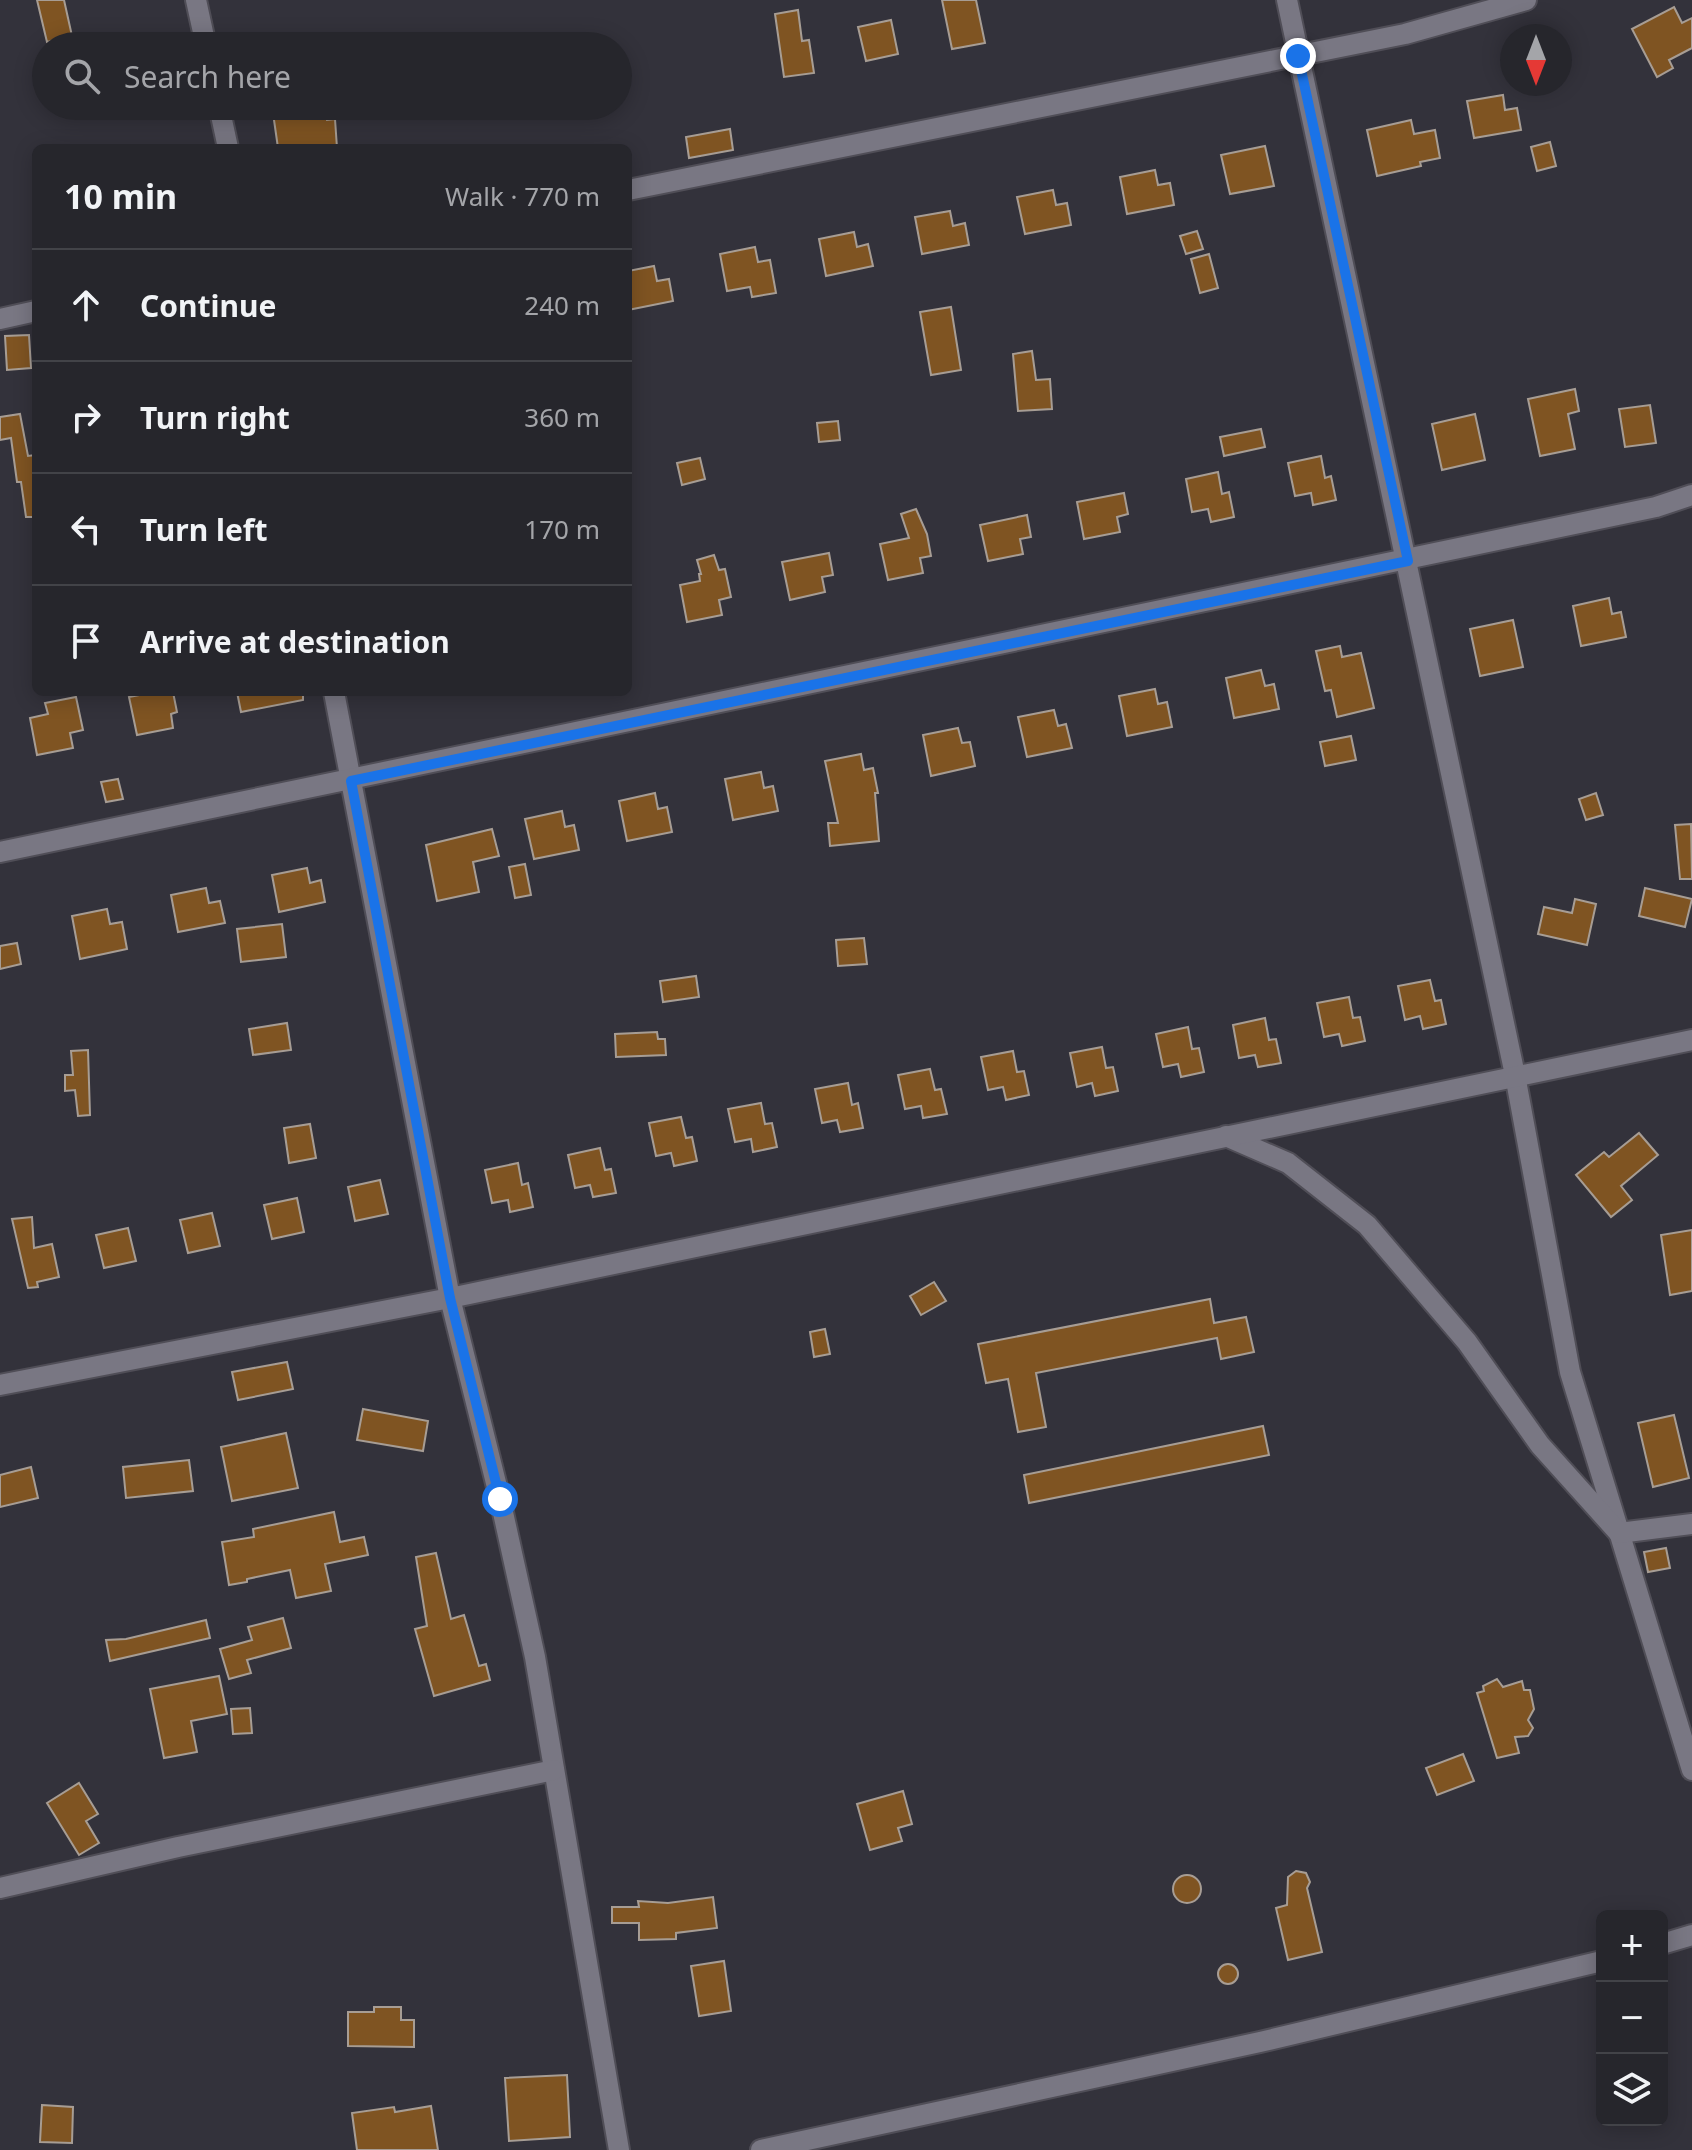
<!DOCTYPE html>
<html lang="en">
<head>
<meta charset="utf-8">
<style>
	body { margin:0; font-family:"Noto Sans",sans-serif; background:#323238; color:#f1f3f6 }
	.controls { position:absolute; right:24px; bottom:24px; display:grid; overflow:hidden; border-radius:12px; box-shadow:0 4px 20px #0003 }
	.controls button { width:72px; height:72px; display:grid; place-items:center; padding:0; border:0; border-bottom:2px solid #424348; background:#26262c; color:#f1f3f6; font:40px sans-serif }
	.compass { position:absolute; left:1500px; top:24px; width:72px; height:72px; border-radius:50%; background:#26262c; box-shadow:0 4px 20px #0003; rotate:180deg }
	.stop { position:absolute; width:24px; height:24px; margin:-18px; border:6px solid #1a73e8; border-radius:50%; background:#fff }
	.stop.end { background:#1a73e8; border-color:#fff; box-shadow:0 2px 8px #0008 }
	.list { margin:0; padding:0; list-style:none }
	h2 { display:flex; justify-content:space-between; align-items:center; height:104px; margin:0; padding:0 32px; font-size:34px }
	h2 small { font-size:26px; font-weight:400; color:#a4a5a9 }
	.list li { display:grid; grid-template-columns:52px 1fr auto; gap:24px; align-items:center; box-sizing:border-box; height:112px; padding:0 32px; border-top:2px solid #424348 }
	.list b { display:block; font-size:30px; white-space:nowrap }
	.list em { font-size:26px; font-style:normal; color:#a4a5a9 }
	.icon { flex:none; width:44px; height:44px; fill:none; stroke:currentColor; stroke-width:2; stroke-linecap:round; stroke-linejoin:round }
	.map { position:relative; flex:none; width:1692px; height:2150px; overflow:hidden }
	.search { position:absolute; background:#26262c; box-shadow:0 4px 20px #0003; left:32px; top:32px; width:600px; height:88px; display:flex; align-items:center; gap:20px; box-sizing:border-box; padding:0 28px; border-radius:44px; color:#a4a5a9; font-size:30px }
	.panel { position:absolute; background:#26262c; box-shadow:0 4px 20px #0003; left:32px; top:144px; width:600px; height:552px; border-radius:12px }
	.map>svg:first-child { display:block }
	.building { fill:#7f5422; stroke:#a79d94; stroke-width:2 }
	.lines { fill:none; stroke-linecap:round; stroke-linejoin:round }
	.street-casing { stroke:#504e57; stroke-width:24 }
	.street { stroke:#797783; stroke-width:20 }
	.route { stroke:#1a73e8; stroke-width:10 }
</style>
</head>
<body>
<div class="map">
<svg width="1692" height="2150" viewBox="0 0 1692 2150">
	<rect width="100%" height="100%" fill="#33323b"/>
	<g class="building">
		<path d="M37,0h27l8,36 -25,6z"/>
		<path d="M942,0h34l9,43 -33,6z"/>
		<path d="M1674,7l8,16 10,-5v30l-23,12 4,8 -16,9 -25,-48z"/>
		<path d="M798,10l4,31 7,-1 5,33 -30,4 -9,-63z"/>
		<path d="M891,20l7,34 -32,7 -8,-34z"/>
		<path d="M1503,95l2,15 12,-2 4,22 -47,8 -7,-37z"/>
		<path d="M272,106h53l2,14 8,-1 2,29h-59z"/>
		<path d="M1411,120l3,14 21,-4 5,28 -20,4 1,4 -44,10 -10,-46z"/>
		<path d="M730,129l3,21 -44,8 -3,-21z"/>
		<path d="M1550,142l6,24 -19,5 -6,-24z"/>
		<path d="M1265,146l9,40 -44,8 -9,-39z"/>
		<path d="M1155,170l3,15 12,-2 4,22 -47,9 -7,-37z"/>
		<path d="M1053,190l3,15 11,-2 4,22 -46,9 -8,-37z"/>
		<path d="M950,211l3,15 12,-3 4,22 -47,9 -7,-37z"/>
		<path d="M1197,231l6,18 -17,5 -6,-18z"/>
		<path d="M854,232l3,15 11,-3 5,22 -47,10 -7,-37z"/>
		<path d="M755,247l3,15 12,-2 6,33 -24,4 -2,-10 -23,4 -7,-37z"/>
		<path d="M1209,254l9,34 -18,5 -9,-34z"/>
		<path d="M654,266l3,15 12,-2 4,22 -45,9v-39z"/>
		<path d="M951,307l10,63 -30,5 -11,-63z"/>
		<path d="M29,335l2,33 -24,2 -2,-34z"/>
		<path d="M1032,351l4,29 14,-1 2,30 -34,2 -5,-57z"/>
		<path d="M1575,389l4,22 -11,3 7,35 -35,7 -12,-57z"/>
		<path d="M1650,405l6,38 -31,4 -6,-38z"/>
		<path d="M20,414l8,42 8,-1v62h-10l-5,-35h-4l-6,-44 -11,2v-23z"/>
		<path d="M1475,414l10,46 -43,10 -10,-46z"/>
		<path d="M838,421l2,19 -21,2 -2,-19z"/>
		<path d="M1261,429l4,18 -41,9 -4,-19z"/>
		<path d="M1321,456l4,22 6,-2 5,24 -23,5 -2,-12 -16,3 -7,-33z"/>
		<path d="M700,458l5,21 -23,6 -5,-22z"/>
		<path d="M1218,472l4,22 7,-2 5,25 -23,5 -3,-13 -16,3 -6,-33z"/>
		<path d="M1124,493l4,21 -11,3 3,15 -36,7 -7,-37z"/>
		<path d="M916,509l11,25 4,22 -11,2 3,15 -35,7 -8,-36 29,-6 -8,-24z"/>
		<path d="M1027,515l4,22 -11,2 3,15 -35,7 -8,-36z"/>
		<path d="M829,553l4,22 -11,2 3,15 -35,8 -8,-38z"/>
		<path d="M714,555l5,15 6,-1 6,28 -12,3 3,15 -35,7 -7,-37 20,-4 -1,-7h2l-4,-14z"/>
		<path d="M1609,598l3,16 9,-2 5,25 -45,9 -8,-40z"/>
		<path d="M1513,620l10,47 -43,9 -10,-47z"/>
		<path d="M1340,646l2,11 19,-4 13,55 -37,9 -6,-27 -6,1 -9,-40z"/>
		<path d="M1261,670l4,16 9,-2 5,25 -45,9 -8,-40z"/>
		<path d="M1155,689l3,15 9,-2 5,25 -45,9 -8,-40z"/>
		<path d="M155,692h18l4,20 -6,2 2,14 -36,7 -8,-38z"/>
		<path d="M237,692h66v8l-62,12z"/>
		<path d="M76,697l7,33 -13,3 3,15 -36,7 -7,-37 18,-4 -3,-11z"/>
		<path d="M1054,710l4,16 8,-2 6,24 -45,9 -9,-40z"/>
		<path d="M958,728l4,15 8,-1 5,24 -44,10 -8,-41z"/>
		<path d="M1351,736l5,24 -31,6 -5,-24z"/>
		<path d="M861,754l3,16 9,-2 5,25h-3l4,48 -49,5 -2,-23h10l-13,-62z"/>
		<path d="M761,772l3,16 9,-2 5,25 -45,9 -8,-41z"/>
		<path d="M118,779l5,20 -17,3 -5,-20z"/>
		<path d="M655,793l3,16 9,-2 5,25 -45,9 -8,-40z"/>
		<path d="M1596,793l7,22 -17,5 -7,-21z"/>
		<path d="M562,811l3,16 9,-2 5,25 -45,9 -9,-40z"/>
		<path d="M1691,824l1,55h-12l-5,-54z"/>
		<path d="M492,829l7,27 -26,6 6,30 -42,9 -11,-56z"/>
		<path d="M525,864l6,31 -16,3 -6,-31z"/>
		<path d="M307,868l3,15 11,-3 4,22 -46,10 -7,-37z"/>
		<path d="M206,888l3,15 11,-2 5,22 -47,9 -7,-37z"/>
		<path d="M1645,888l47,11 -7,28 -46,-11z"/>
		<path d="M1575,899l21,5 -9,41 -49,-11 6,-27 28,6z"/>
		<path d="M107,909l3,15 12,-2 5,27 -47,10 -8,-43z"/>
		<path d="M282,924l4,33 -45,5 -4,-33z"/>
		<path d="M864,938l3,26 -29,2 -2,-26z"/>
		<path d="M17,943l4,21 -21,5v-23z"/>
		<path d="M696,976l3,21 -36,5 -3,-21z"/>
		<path d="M1430,980l5,21 6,-1 5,24 -23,5 -3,-13 -15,4 -7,-34z"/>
		<path d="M1349,997l4,21 7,-1 5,24 -23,5 -3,-12 -15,3 -7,-34z"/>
		<path d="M1265,1018l4,22 7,-1 5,24 -23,4 -3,-12 -16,3 -6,-33z"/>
		<path d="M287,1023l4,27 -38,5 -4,-26z"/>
		<path d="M1188,1027l4,22 7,-1 5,24 -23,5 -3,-13 -15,3 -7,-33z"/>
		<path d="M657,1032l1,7h7l1,16 -50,2 -1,-23z"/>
		<path d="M1102,1047l4,21 7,-1 5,24 -23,5 -3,-13 -15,4 -7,-34z"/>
		<path d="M88,1050l2,65 -12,1 -3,-26 -10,1v-16h8l-2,-24z"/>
		<path d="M1013,1051l4,21 7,-1 5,24 -23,5 -3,-13 -15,3 -7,-33z"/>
		<path d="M930,1069l5,21 6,-1 6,25 -24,4 -2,-12 -16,3 -7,-34z"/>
		<path d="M848,1083l4,22 6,-2 5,25 -23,4 -3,-12 -15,3 -7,-34z"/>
		<path d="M761,1103l4,21 7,-1 5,24 -24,5 -2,-13 -16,3 -7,-33z"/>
		<path d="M681,1117l5,21 6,-1 5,24 -23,5 -3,-13 -15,3 -7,-33z"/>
		<path d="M310,1124l6,34 -27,5 -5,-35z"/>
		<path d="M1639,1133l19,22 -37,31 11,14 -21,17 -35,-42 28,-23 5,5z"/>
		<path d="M600,1148l5,22 6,-1 5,24 -23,4 -3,-12 -15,3 -7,-33z"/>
		<path d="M518,1163l4,22 6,-2 5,24 -23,5 -2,-12 -16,3 -7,-33z"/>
		<path d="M380,1180l8,34 -33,7 -7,-34z"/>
		<path d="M297,1198l7,34 -32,7 -8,-34z"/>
		<path d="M212,1213l8,33 -32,7 -8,-33z"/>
		<path d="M32,1217l2,31 18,-4 7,33 -22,5 1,5 -10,1 -16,-69z"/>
		<path d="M128,1228l8,33 -32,7 -8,-33z"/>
		<path d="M1692,1230v61l-22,4 -9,-60z"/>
		<path d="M934,1282l12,19 -25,14 -11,-19z"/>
		<path d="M1210,1299l4,24 32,-6 8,35 -33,7 -4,-21 -181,35 10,54 -28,5 -10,-53 -22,4 -8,-39z"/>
		<path d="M825,1329l5,25 -16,3 -4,-25z"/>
		<path d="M287,1362l6,27 -55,11 -6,-28z"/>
		<path d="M363,1409l65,12 -5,30 -66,-11z"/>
		<path d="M1674,1415l15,63 -36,9 -15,-64z"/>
		<path d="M1263,1426l6,29 -240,48 -5,-28z"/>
		<path d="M286,1433l12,55 -66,13 -11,-54z"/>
		<path d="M189,1460l4,31 -67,7 -3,-31z"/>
		<path d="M31,1467l7,31 -38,9v-32z"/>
		<path d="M334,1512l6,30 24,-5 4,18 -43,9 6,27 -35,7 -6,-28 -43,9v3l-18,3 -7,-43 32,-5 -1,-8z"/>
		<path d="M1666,1548l4,20 -22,4 -4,-20z"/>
		<path d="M436,1553l15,66 13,-4 15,51 7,-2 4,16 -56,16 -19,-67 12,-3 -11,-69z"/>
		<path d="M283,1618l8,30 -44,12 4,13 -22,6 -9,-30 32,-9 -4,-13z"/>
		<path d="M206,1620l4,18 -100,23 -4,-21 20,-1z"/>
		<path d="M219,1676l8,38 -36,7 6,31 -33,6 -14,-69z"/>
		<path d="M1497,1679l6,8 19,-6 2,9h6l4,19 -6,11 5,8 -5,8 -13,1 4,16 -22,5 -20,-65 7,-2 -1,-5z"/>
		<path d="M250,1708l2,25 -19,1 -2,-25z"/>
		<path d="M1463,1754l11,27 -37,14 -11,-27z"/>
		<path d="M79,1783l19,31 -12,7 13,22 -20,12 -32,-52z"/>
		<path d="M903,1791l9,33 -14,4 4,13 -32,9 -13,-46z"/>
		<path d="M1296,1871l10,2 4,9 -3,6 15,64 -34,8 -12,-52 11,-3 1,-28z"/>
		<circle cx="1187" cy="1889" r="14"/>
		<path d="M713,1897l4,31 -41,5v6l-37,1v-17h-27v-16h27l-1,-6 30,2z"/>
		<path d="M724,1961l7,50 -32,5 -8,-50z"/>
		<circle cx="1228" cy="1974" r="10"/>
		<path d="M374,2007h27v13h13v27l-66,-1v-34h26z"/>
		<path d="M567,2075l3,62 -61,4 -4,-63z"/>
		<path d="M42,2105l31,2 -1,36 -32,-1z"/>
		<path d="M431,2106l7,44h-81l-5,-37 42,-6 1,5z"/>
	</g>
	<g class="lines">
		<g class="street-casing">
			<g id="street">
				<path d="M196,0l10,46"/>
				<path d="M1287,0l228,1075 55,297 122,398"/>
				<path d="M219,106l9,42"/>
				<path d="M628,190l777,-156 121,-34"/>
				<path d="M0,319l36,-8"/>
				<path d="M334,692l116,606 50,201 35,158 84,493"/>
				<path d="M0,852l1656,-345 36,-12"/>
				<path d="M1226,1136l62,27 79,62 100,117 73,103 79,88 73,-9"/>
				<path d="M0,1385l450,-87 1242,-258"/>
				<path d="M0,1888l178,-41 376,-77"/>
				<path d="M1662,1944l30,-9"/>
				<path d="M761,2150l499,-108 342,-81"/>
			</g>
		</g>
		<use href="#street" class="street"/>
	</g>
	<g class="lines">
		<path class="route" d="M500,1499l-50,-201 -99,-517 1057,-220 -110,-505"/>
	</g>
</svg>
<div class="controls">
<button>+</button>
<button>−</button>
<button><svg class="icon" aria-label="layers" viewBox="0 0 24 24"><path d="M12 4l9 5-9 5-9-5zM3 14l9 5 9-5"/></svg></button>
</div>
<svg class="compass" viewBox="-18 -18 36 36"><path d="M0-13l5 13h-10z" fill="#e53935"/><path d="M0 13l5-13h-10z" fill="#a4a5a9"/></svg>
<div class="stop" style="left:500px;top:1499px"></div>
<div class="stop end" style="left:1298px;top:56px"></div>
<div class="search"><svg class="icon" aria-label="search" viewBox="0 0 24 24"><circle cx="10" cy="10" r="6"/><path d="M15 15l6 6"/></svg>Search here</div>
<section class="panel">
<h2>10 min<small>Walk · 770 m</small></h2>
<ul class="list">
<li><svg class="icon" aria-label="ahead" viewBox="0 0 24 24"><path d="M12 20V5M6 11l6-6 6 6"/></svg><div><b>Continue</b></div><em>240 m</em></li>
<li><svg class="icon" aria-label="right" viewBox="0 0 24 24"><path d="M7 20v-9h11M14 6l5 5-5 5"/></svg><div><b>Turn right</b></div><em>360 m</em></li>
<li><svg class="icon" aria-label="left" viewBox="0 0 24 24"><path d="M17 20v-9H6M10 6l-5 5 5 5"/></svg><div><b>Turn left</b></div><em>170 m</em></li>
<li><svg class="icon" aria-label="arrive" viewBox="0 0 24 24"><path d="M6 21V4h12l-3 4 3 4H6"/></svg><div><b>Arrive at destination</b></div></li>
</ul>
</section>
</div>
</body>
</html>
